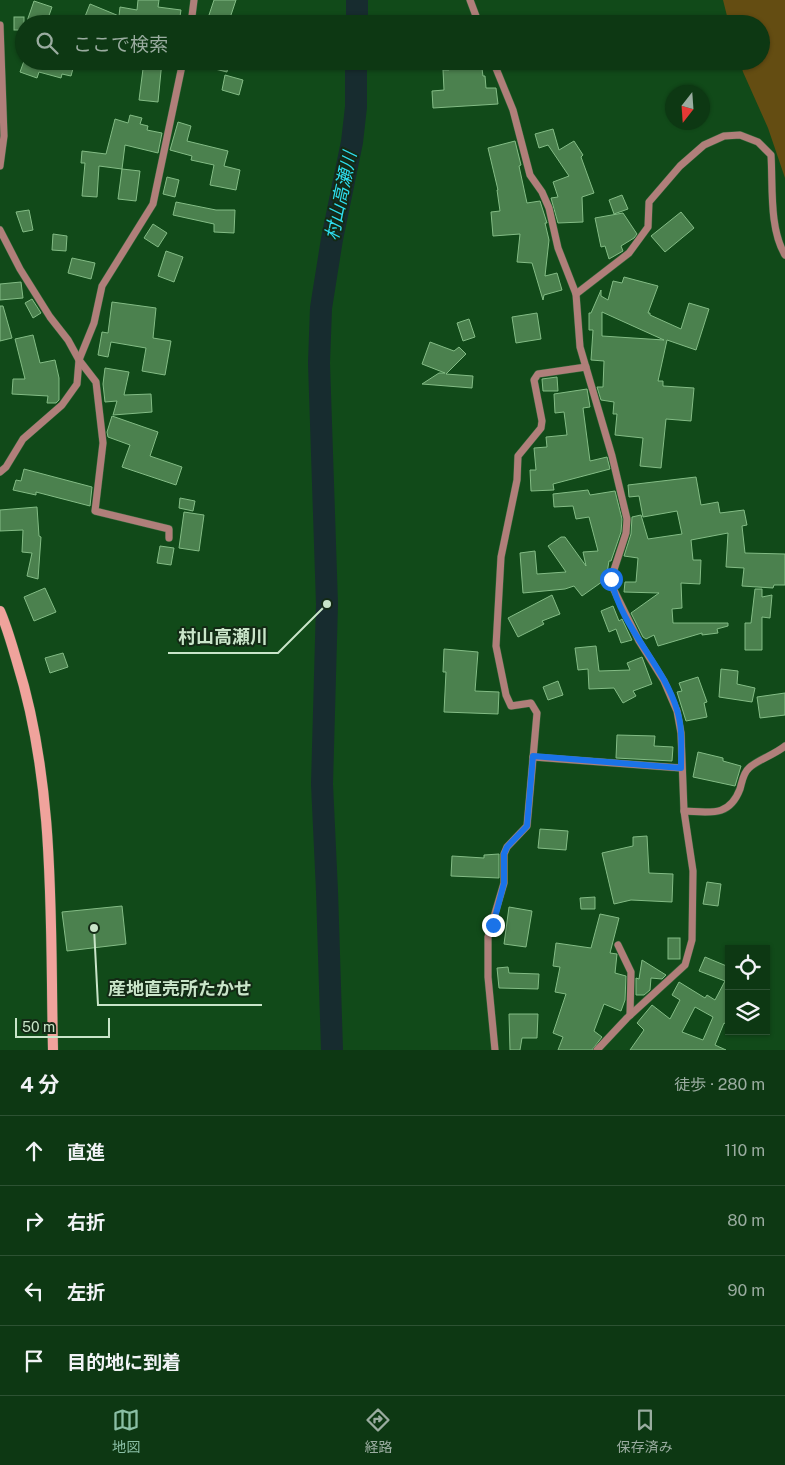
<!DOCTYPE html>
<html lang="ja">
<head>
<meta charset="utf-8">
<style>
	body { margin:0; font-family:"Public Sans","Noto Sans JP",sans-serif; background:#1b4321; color:#f1f3f6 }
	.controls { position:absolute; right:15px; bottom:15px; display:grid; overflow:hidden; border-radius:0px; box-shadow:0 1px 4px #0004 }
	.controls button { width:45px; height:45px; display:grid; place-items:center; padding:0; border:0; border-bottom:1px solid #2d5233; background:#0d3813; color:#f1f3f6; font:25px sans-serif }
	.compass { position:absolute; left:665px; top:85px; width:45px; height:45px; border-radius:50%; background:#0d3813; box-shadow:0 1px 4px #0004; rotate:197deg }
	.scale { position:absolute; left:15px; bottom:12px; width:95px; box-sizing:border-box; padding-left:5px; border:2px solid #c9e5c9; border-top:0; font-size:14px; line-height:18px; white-space:nowrap; color:#c9e5c9; -webkit-text-stroke:4px #132a15; paint-order:stroke }
	.stop { position:absolute; width:15px; height:15px; margin:-11px; border:4px solid #1a73e8; border-radius:50%; background:#fff }
	.stop.end { background:#1a73e8; border-color:#fff; box-shadow:0 1px 5px #0008 }
	.list { margin:0; padding:0; list-style:none }
	h2 { display:flex; justify-content:space-between; align-items:center; height:65px; margin:0; padding:0 20px; font-size:21px }
	h2 small { font-size:16px; font-weight:400; color:#9aaca0 }
	.list li { display:grid; grid-template-columns:32px 1fr auto; gap:15px; align-items:center; box-sizing:border-box; height:70px; padding:0 20px; border-top:1px solid #2d5233 }
	.list b { display:block; font-size:19px; white-space:nowrap }
	.list em { font-size:16px; font-style:normal; color:#9aaca0 }
	.icon { flex:none; width:28px; height:28px; fill:none; stroke:currentColor; stroke-width:2; stroke-linecap:round; stroke-linejoin:round }
	.map { position:relative; flex:none; width:785px; height:1050px; overflow:hidden }
	.search { position:absolute; background:#0d3813; box-shadow:0 1px 4px #0004; left:15px; right:15px; top:15px; height:55px; display:flex; align-items:center; gap:12px; box-sizing:border-box; padding:0 18px; border-radius:28px; color:#9aaca0; font-size:19px }
	.sheet { height:345px; background:#0d3813 }
	nav { display:flex; justify-content:space-around; align-items:center; box-sizing:border-box; height:70px; border-top:1px solid #2d5233; background:#0d3813; font-size:14px; color:#9aaca0 }
	nav a { display:grid; justify-items:center; gap:2px }
	nav .on { color:#8abfa5 }
	.map>svg:first-child { display:block }
	.green { fill:#644d12 }
	.lines { fill:none; stroke-linecap:round; stroke-linejoin:round }
	.river { stroke:#172c2f; stroke-width:22 }
	.building { fill:#4b814e; stroke:#83bc85; fill-rule:evenodd }
	.lane-casing { stroke:#326639; stroke-width:8 }
	.secondary-casing { stroke:#326639; stroke-width:11 }
	.lane { stroke:#b07f7a; stroke-width:7 }
	.secondary { stroke:#f0a39c; stroke-width:10 }
	.route { stroke:#1a73e8; stroke-width:6 }
	.labels { text-anchor:middle; stroke-width:4; stroke-linejoin:round; paint-order:stroke }
	.water-label { font-size:18px; font-style:italic; fill:#2edeef; stroke:#132a15 }
	.leader { fill:none; stroke:#c9e5c9; stroke-width:2 }
	.callout-dot { fill:#c9e5c9; stroke:#132a15; stroke-width:2 }
	.callout-label { font-size:18px; text-anchor:middle; font-weight:bold; fill:#c9e5c9; stroke:#132a15; stroke-width:4; stroke-linejoin:round; paint-order:stroke }
</style>
</head>
<body>
<div class="map">
<svg width="785" height="1050" viewBox="0 0 785 1050">
	<rect width="100%" height="100%" fill="#114a19"/>
	<path class="green" d="M723,0h62v178l-17,-50 -25,-56 -3,-11h21v-37h-32z"/>
	<g class="lines">
		<g class="river">
			<path d="M357,24v-24"/>
			<path d="M332,1050l-5,-159 -5,-107 5,-180 -8,-241 2,-55 11,-69 20,-97 4,-35v-46"/>
		</g>
	</g>
	<g class="building">
		<path d="M138,0h21l-1,7 23,3 -2,13 -33,-4 -1,5h-63l8,-20 29,12 1,-9 17,3z"/>
		<path d="M214,0h22l-7,21 -20,-6z"/>
		<path d="M34,1l18,6 -6,17h-20z"/>
		<rect x="14" y="17" width="10" height="13"/>
		<path d="M24,61h51l-4,15 -9,-2 -1,4 -22,-6 -2,6 -17,-6z"/>
		<path d="M144,61h18l-4,41 -19,-2z"/>
		<path d="M200,61h29l-2,11 -28,-7z"/>
		<path d="M447,61h34l2,15h2l1,12h10l2,16 -65,4 -1,-17 12,-1 -1,-20h6z"/>
		<path d="M225,75l18,5 -4,15 -17,-5z"/>
		<path d="M130,115l12,3 -2,6 8,2 -1,4 15,3 -4,20 -33,-8 -3,24 -23,-3 -2,31 -15,-1 3,-33h-4l1,-12 24,3 9,-35 13,4z"/>
		<path d="M178,122l13,4 -4,15 41,10 -4,15 16,4 -4,20 -26,-5 4,-20 -23,-5 1,-4 -22,-6z"/>
		<path d="M553,129l6,21 15,-9 9,14 -2,2 13,36 -12,4 1,25 -25,1 -7,-25 7,-1 -5,-15 16,-6 -21,-31 -9,3 -4,-14z"/>
		<path d="M515,141l6,24 -2,1 8,37 13,-2 7,22h-2l4,17 -4,36 12,-3 5,17 -18,5 -1,5 -11,-37 -15,-1 3,-28 -27,2 -2,-24 9,-1 -3,-21h1l-10,-42z"/>
		<path d="M122,169l18,2 -4,30 -18,-2z"/>
		<path d="M167,177l12,3 -4,17 -12,-3z"/>
		<path d="M622,195l6,14 -14,5 -5,-14z"/>
		<path d="M176,202l40,8h19l-1,23 -20,-1v-8l-41,-9z"/>
		<path d="M29,210l4,20 -10,2 -7,-20z"/>
		<path d="M681,212l13,16 -29,24 -14,-16z"/>
		<path d="M623,213l14,21 -3,4 -13,8 2,5 -14,8 -4,-13 -4,1 -6,-29z"/>
		<path d="M153,224l14,9 -9,14 -14,-9z"/>
		<path d="M53,234l14,2 -1,15 -14,-1z"/>
		<path d="M166,251l17,6 -9,25 -16,-6z"/>
		<path d="M72,258l23,5 -4,16 -23,-6z"/>
		<path d="M624,277l34,9 -10,27h2v2l31,14 8,-26 20,6 -13,41 -29,-10 -9,41h5v5l31,2 -3,33 -25,-2 -5,49 -21,-2 3,-28 -28,-3 2,-21h-4l1,-12 -13,-2 -4,-13h6l1,-26 -13,-1 2,-30h-4v-17h2l10,-23v6l7,4 5,-19 9,2zM602,312l62,28 -62,-4z"/>
		<path d="M21,282l2,16 -23,2v-16z"/>
		<path d="M32,299l9,14 -8,5 -8,-15z"/>
		<path d="M112,302l44,6 -3,30 18,3 -6,34 -23,-4 4,-23 -35,-6 -3,15 -10,-2 4,-23 6,1z"/>
		<path d="M0,306h3l9,32 -12,3z"/>
		<path d="M537,313l4,26 -25,4 -4,-26z"/>
		<path d="M469,319l6,18 -12,4 -6,-18z"/>
		<path d="M33,335l7,28 15,-3 4,18v22l-3,3h-9l1,-7 -36,-2 1,-15h12l-10,-40z"/>
		<path d="M430,342l24,9 5,-4 7,7 -20,20 27,2 -1,12 -50,-4 17,-11h6l-23,-9z"/>
		<path d="M105,368l24,4 -5,23 27,-1 1,18 -39,3 4,-14 -12,1 -2,-18z"/>
		<path d="M557,377l1,14h-15l-1,-12z"/>
		<path d="M587,389l3,18 -7,1 7,53 17,-4 3,12 -57,15 1,6 -23,1 -1,-21h6l-2,-22 13,-1 -1,-10 21,-2 -3,-23 -9,1 -1,-19z"/>
		<path d="M112,416l46,16 -8,24 32,11 -6,18 -54,-18 8,-22 -22,-8 -1,-5z"/>
		<path d="M24,469l68,18 -2,19 -54,-14v3l-23,-5 3,-10 5,1z"/>
		<path d="M696,477l5,28 17,-3 2,11 24,-3 3,15 -5,1 3,27 40,1v31h-11l-1,3 -31,-2 2,-18 -18,-1 2,-34 -37,7 2,20h8l-1,24 -19,-1 1,25 -10,1 1,14h55v3l-11,3 1,4 -16,2v-2l-44,13 -4,-11 -8,4 -3,-2 -12,-24 28,-20 -35,-1 1,-10h11l2,-24 -14,-2 7,-22 1,-17 9,-2 7,24 34,-5 -5,-23 -34,6 -4,-21 -10,1 -1,-12z"/>
		<path d="M588,490l2,5 25,-4 7,28 -1,13 -10,29h-2l-3,18 -24,17 -8,-10 -9,3 -42,4 -3,-40 15,-2 2,23 29,-2 -18,-26 13,-9h4l21,29 -3,-14 15,-1 -9,-34 -13,2 -3,-13 -19,1 -1,-13z"/>
		<path d="M180,498l15,3 -2,10 -14,-3z"/>
		<path d="M37,507l2,29 2,1 -3,42 -11,-3 5,-23 -10,-1 1,-22 -23,1v-21z"/>
		<path d="M184,512l20,3 -5,36 -20,-3z"/>
		<path d="M160,546l14,2 -3,17 -14,-2z"/>
		<path d="M45,588l11,24 -22,9 -10,-24z"/>
		<path d="M755,589h7v8l10,-2 -2,23 -8,-1v33h-17v-27h6z"/>
		<path d="M552,595l8,19 -18,7 2,3 -26,13 -10,-19z"/>
		<path d="M613,606l6,15 3,-2 10,21 -11,3 -5,-14 -7,3 -8,-21z"/>
		<path d="M596,646l3,25 31,-1 -3,-7 15,-6 10,27 -19,7 3,5 -13,7 -9,-15 -25,1 -1,-20 -10,1 -3,-22z"/>
		<path d="M444,649l34,3 -3,39 24,1 -1,22 -54,-2 2,-40h-3z"/>
		<path d="M63,653l5,14 -18,6 -5,-15z"/>
		<path d="M721,669l17,2 -1,13 18,4 -3,14 -33,-5z"/>
		<path d="M698,677l9,25 -3,1 3,14 -21,4 -9,-29 5,-1 -3,-8z"/>
		<path d="M558,681l5,14 -15,5 -5,-13z"/>
		<path d="M785,693v22l-25,3 -3,-21z"/>
		<path d="M617,735l38,1 -1,10 19,1 -1,14 -56,-3z"/>
		<path d="M698,752l25,6v3l18,5 -6,20 -42,-9z"/>
		<path d="M540,829l28,2 -2,19 -28,-2z"/>
		<path d="M647,836l2,37 24,1 -1,28 -41,-2 -17,4 -12,-51 31,-7v-9z"/>
		<path d="M499,854v24l-48,-2 1,-20 32,2v-3z"/>
		<path d="M707,882l14,2 -3,22 -15,-2z"/>
		<path d="M595,897v12h-14l-1,-11z"/>
		<path d="M122,906l4,38 -59,7 -5,-39z"/>
		<path d="M509,907l23,4 -6,36 -22,-3z"/>
		<path d="M600,914l19,4 -9,35 7,1 -2,19 11,3 -1,24 -4,11 -17,-7 -10,27 8,6 -10,13h-34l5,-13 -10,-4 13,-39 -11,-2 5,-25 -7,-1 3,-23 35,5z"/>
		<rect x="668" y="938" width="12" height="21"/>
		<path d="M705,957l24,10v59l-5,-3 -9,22 11,5h-96l14,-20 -7,-7 15,-18 18,14 10,-19 -8,-5 7,-13 26,16 2,-3 8,5 10,-19 -26,-10zM695,1007l18,10 -10,23 -21,-8z"/>
		<path d="M642,960l24,15 -4,4 -11,-1 -1,12 -6,5h-8v-17l3,1z"/>
		<path d="M508,967l1,6 30,1 -1,15 -39,-1 -2,-20z"/>
		<path d="M509,1014h29l-1,24h-15l-2,12h-10z"/>
	</g>
	<g class="lines">
		<g class="lane-casing">
			<g id="lane">
				<path d="M470,0l9,24"/>
				<path d="M191,24l3,-24"/>
				<path d="M0,25l4,111 -4,30"/>
				<path d="M493,61l20,49 17,65 12,17 7,16 9,40 18,46 4,53 32,109 15,63 -1,14 -15,46 2,9 26,53 25,40 13,30 4,22 3,78 9,60 -1,69 -7,25 -58,53 -30,32"/>
				<path d="M0,230l20,39 30,48 18,23 11,20 17,22 7,61 -8,68 74,18v9"/>
				<path d="M576,294l53,-41 19,-26 1,-25 31,-36 24,-21 20,-9 16,-1 18,7 13,13c2,31 -2,73 14,100"/>
				<path d="M0,472l6,-5 17,-28 39,-34 15,-21 2,-24 15,-37 8,-37 51,-82 30,-143"/>
				<path d="M533,757l148,11"/>
				<path d="M684,811c25,1 45,7 56,-22 2,-7 3,-16 9,-21 8,-8 25,-13 36,-22"/>
				<path d="M618,945l13,27 -1,43"/>
				<path d="M495,1050l-7,-73v-40l16,-54v-29l3,-7 20,-21 10,-113 -6,-10 -20,3 -5,-11 -10,-49 5,-89 16,-77 1,-24 23,-28 1,-7 -8,-41 4,-6 48,-7"/>
			</g>
		</g>
		<g class="secondary-casing">
			<path id="secondary" d="M0,611c7,16 12,34 17,51 39,125 33,258 36,388"/>
		</g>
		<use href="#lane" class="lane"/>
		<use href="#secondary" class="secondary"/>
	</g>
	<g class="lines">
		<path class="route" d="M493,925l11,-42v-29l3,-7 20,-21 6,-70 148,12c0,-18 2,-40 -4,-58 -13,-45 -56,-82 -66,-131"/>
	</g>
	<g class="labels">
		<g class="water-label">
			<text transform="translate(341 196) rotate(-78)" y="6">村山高瀬川</text>
		</g>
	</g>
	<path class="leader" d="M327 604L278 653H168M94 928L98 1005H262"/>
	<g class="callout-dot">
		<circle cx="327" cy="604" r="5"/>
		<circle cx="94" cy="928" r="5"/>
	</g>
	<g class="callout-label">
		<text x="223" y="643">村山高瀬川</text>
		<text x="180" y="995">産地直売所たかせ</text>
	</g>
</svg>
<div class="controls">
<button><svg class="icon" aria-label="locate" viewBox="0 0 24 24"><circle cx="12" cy="12" r="6"/><path d="M12 2v4M12 18v4M2 12h4M18 12h4"/></svg></button>
<button><svg class="icon" aria-label="layers" viewBox="0 0 24 24"><path d="M12 4l9 5-9 5-9-5zM3 14l9 5 9-5"/></svg></button>
</div>
<svg class="compass" viewBox="-18 -18 36 36"><path d="M0-13l5 13h-10z" fill="#e53935"/><path d="M0 13l5-13h-10z" fill="#9aaca0"/></svg>
<div class="scale">50 m</div>
<div class="stop" style="left:611px;top:579px"></div>
<div class="stop end" style="left:493px;top:925px"></div>
<div class="search"><svg class="icon" aria-label="search" viewBox="0 0 24 24"><circle cx="10" cy="10" r="6"/><path d="M15 15l6 6"/></svg>ここで検索</div>
</div>
<section class="sheet">
<h2>4 分<small>徒歩 · 280 m</small></h2>
<ul class="list">
<li><svg class="icon" aria-label="ahead" viewBox="0 0 24 24"><path d="M12 20V5M6 11l6-6 6 6"/></svg><div><b>直進</b></div><em>110 m</em></li>
<li><svg class="icon" aria-label="right" viewBox="0 0 24 24"><path d="M7 20v-9h11M14 6l5 5-5 5"/></svg><div><b>右折</b></div><em>80 m</em></li>
<li><svg class="icon" aria-label="left" viewBox="0 0 24 24"><path d="M17 20v-9H6M10 6l-5 5 5 5"/></svg><div><b>左折</b></div><em>90 m</em></li>
<li><svg class="icon" aria-label="arrive" viewBox="0 0 24 24"><path d="M6 21V4h12l-3 4 3 4H6"/></svg><div><b>目的地に到着</b></div></li>
</ul>
</section>
<nav>
<a class="on"><svg class="icon" aria-label="map" viewBox="0 0 24 24"><path d="M3 6l6-2 6 2 6-2v14l-6 2-6-2-6 2zM9 4v14M15 6v14"/></svg>地図</a>
<a><svg class="icon" aria-label="directions" viewBox="0 0 24 24"><path d="M12 3l9 9-9 9-9-9zM9 14v-3h6M13 9l2 2-2 2"/></svg>経路</a>
<a><svg class="icon" aria-label="saved" viewBox="0 0 24 24"><path d="M7 4h10v16l-5-4-5 4z"/></svg>保存済み</a>
</nav>
</body>
</html>
